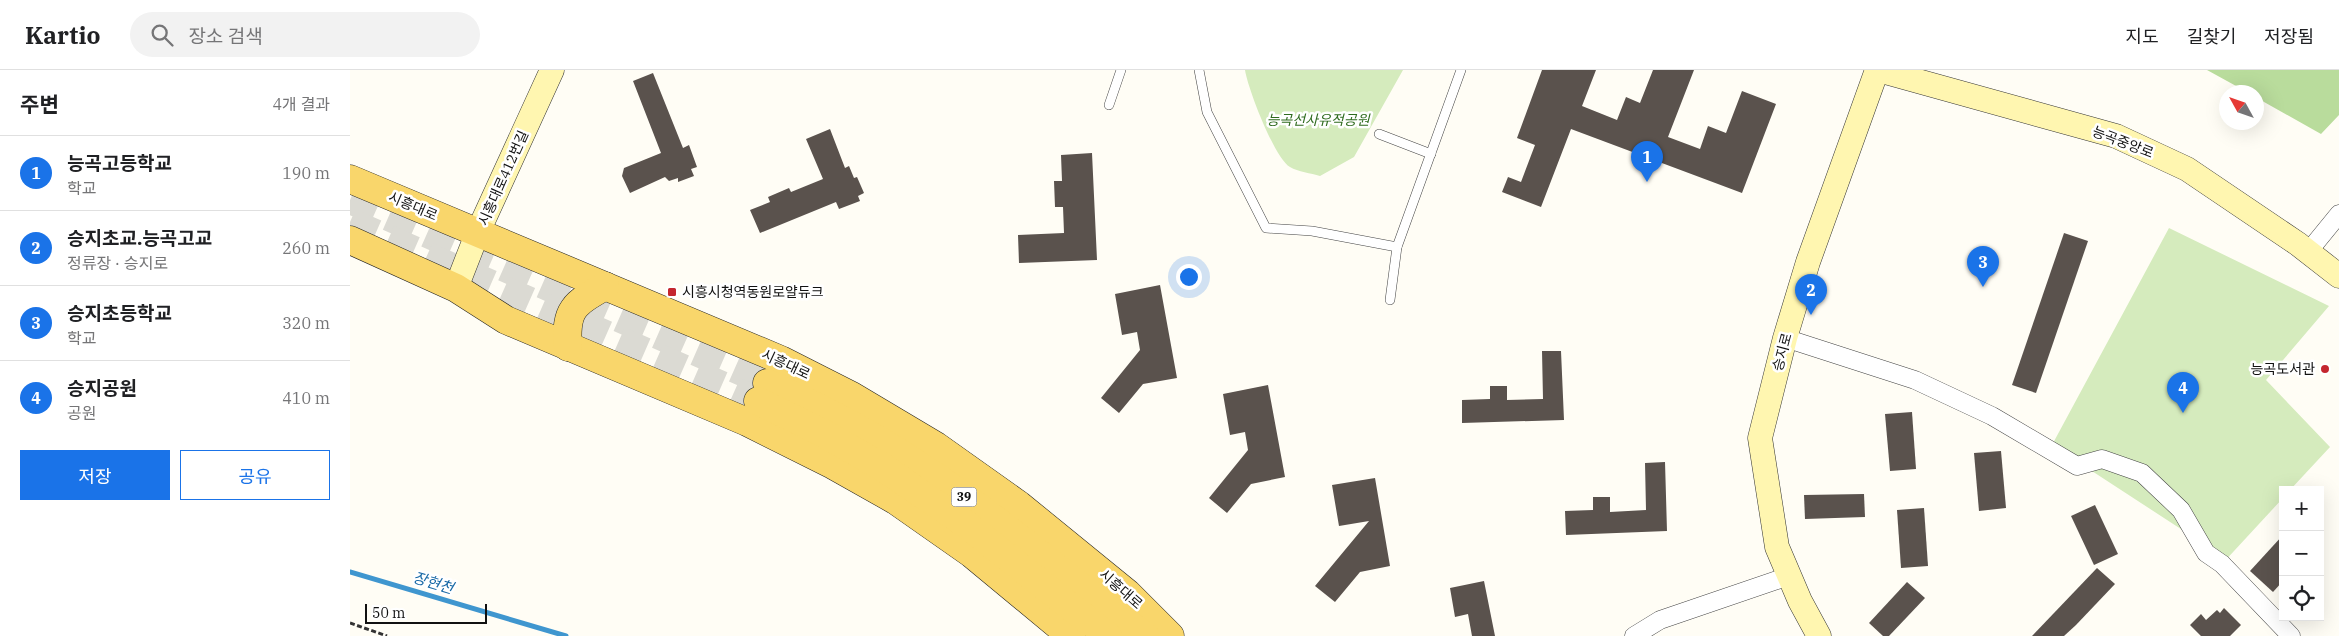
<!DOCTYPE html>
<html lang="ko">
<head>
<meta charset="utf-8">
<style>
	body { margin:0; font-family:"IBM Plex Serif","Noto Sans KR",serif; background:#f2f2f2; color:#202124 }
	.controls { position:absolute; right:15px; bottom:15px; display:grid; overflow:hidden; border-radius:0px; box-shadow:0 5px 20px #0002 }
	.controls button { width:45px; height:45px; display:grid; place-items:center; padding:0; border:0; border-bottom:1px solid #e0e0e0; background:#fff; color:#202124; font:25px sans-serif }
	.compass { position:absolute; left:1869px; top:15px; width:45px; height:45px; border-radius:50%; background:#fff; box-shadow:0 5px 20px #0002; rotate:310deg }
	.scale { position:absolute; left:15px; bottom:12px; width:122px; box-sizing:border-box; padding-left:5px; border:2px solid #111; border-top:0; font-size:14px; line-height:18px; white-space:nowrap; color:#111; -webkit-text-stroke:4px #fff; paint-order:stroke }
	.you { position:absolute; left:838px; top:206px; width:18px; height:18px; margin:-12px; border:4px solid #fff; border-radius:50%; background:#1a73e8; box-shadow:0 0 0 8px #1a73e833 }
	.badge { display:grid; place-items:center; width:32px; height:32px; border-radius:50%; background:#1a73e8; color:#fff; font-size:16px; font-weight:700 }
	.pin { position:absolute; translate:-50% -41px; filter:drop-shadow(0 1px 2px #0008) }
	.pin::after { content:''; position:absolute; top:26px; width:18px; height:15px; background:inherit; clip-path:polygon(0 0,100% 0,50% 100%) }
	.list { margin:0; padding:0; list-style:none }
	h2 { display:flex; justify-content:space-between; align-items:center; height:65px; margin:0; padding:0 20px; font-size:21px }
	h2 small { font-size:16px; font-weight:400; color:#757577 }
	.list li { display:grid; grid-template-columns:32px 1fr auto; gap:15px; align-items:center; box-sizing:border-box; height:75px; padding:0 20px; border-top:1px solid #e0e0e0 }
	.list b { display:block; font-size:19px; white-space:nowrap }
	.list p { margin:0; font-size:16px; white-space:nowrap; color:#757577 }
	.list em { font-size:16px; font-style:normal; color:#757577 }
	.actions { display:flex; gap:10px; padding:15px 20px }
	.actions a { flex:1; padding:11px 0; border:1px solid #1a73e8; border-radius:0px; text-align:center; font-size:18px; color:#1a73e8 }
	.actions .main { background:#1a73e8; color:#fff }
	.icon { flex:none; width:28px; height:28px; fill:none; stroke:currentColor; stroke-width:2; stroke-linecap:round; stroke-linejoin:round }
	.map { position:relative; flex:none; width:1989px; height:566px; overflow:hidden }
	header { display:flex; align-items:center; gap:30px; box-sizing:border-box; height:70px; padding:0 25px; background:#fff; border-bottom:1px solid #e0e0e0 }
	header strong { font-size:24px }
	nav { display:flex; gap:28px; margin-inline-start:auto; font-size:18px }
	.search { width:350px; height:45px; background:#f2f2f2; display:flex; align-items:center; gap:12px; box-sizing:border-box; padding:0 18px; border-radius:28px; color:#757577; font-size:19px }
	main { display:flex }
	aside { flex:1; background:#fff }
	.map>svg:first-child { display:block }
	.green { fill:#d5ebbd }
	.forest { fill:#b9dc9c }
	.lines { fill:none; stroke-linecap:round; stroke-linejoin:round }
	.stream { stroke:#3f96cf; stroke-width:5 }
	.building { fill:#5a524d }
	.primary-tunnel { stroke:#dbdad3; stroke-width:28; stroke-dasharray:28 14; stroke-linecap:butt }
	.lane-casing { stroke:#444; stroke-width:10 }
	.street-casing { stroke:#444; stroke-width:19 }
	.secondary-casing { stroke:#333; stroke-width:25 }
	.primary-casing { stroke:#222; stroke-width:29 }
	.path { stroke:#333; stroke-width:3; stroke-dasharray:5 2.5; stroke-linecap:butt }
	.lane { stroke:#fff; stroke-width:9 }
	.street { stroke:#fff; stroke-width:18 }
	.secondary { stroke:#fff6b0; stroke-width:24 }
	.primary { stroke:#f9d66b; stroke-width:28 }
	.poi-dot { fill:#c4262e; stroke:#fff; stroke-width:2 }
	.labels { text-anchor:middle; stroke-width:5; stroke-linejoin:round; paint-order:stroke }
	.shield { fill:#fff; stroke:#585858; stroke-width:1 }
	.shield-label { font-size:12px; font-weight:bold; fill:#111 }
	.park-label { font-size:14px; font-style:italic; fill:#2f6b1f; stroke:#fff }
	.street-label { font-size:14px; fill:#111; stroke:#fff }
	.poi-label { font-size:14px; fill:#111; stroke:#fff; text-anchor:start }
	.water-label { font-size:15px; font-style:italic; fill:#1768a6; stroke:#fff }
</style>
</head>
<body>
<header>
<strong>Kartio</strong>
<div class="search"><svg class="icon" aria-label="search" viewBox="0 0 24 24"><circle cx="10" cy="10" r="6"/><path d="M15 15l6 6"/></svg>장소 검색</div>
<nav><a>지도</a><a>길찾기</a><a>저장됨</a></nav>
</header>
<main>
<aside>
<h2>주변<small>4개 결과</small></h2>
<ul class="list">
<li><span class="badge">1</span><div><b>능곡고등학교</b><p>학교</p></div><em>190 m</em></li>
<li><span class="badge">2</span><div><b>승지초교.능곡고교</b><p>정류장 · 승지로</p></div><em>260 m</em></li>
<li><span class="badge">3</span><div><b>승지초등학교</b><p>학교</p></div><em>320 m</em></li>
<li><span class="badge">4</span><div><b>승지공원</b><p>공원</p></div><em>410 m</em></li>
</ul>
<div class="actions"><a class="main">저장</a><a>공유</a></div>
</aside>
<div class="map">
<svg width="1989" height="566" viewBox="0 0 1989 566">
	<rect width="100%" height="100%" fill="#fffdf5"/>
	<g class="green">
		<path d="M895,0h158l-49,87 -34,19c-9,-3 -22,-4 -30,-9 -16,-10 -42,-78 -45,-97z"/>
		<path d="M1819,158l160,78 -63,74 64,67 -40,43h-7v8l-61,66 -12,-16 -158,-103z"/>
	</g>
	<path class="forest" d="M1857,0h132v45l-18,19 -64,-36 -1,-6h-9z"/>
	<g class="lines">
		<path class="stream" d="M0,502l216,64"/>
	</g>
	<g class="building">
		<path d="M1192,0h54l-14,36 35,14 9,-23 14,6 13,-33h41l-26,67 32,12 8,-23 18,7 16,-42 34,13 -34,89 -171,-64 -30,78 -39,-15 6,-15 13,5 14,-37 -18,-7z"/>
		<path d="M303,3l30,75 6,-3 8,22 -6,2 3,7 -16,6v-4l-9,3 -4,-4 -35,16 -8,-17 2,-8 37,-15 -28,-72z"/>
		<path d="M480,59l15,39 4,-2 5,12 3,-1 7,16 -6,3 2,5 -21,8 -3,-7 -76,31 -10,-23 20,-8 -2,-5 21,-9 2,4 32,-13 -17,-40z"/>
		<path d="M742,83l5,107 -78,3 -1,-28 46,-2 -1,-26h-8l-1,-26h8l-1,-26z"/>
		<path d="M1714,163l24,8 -52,152 -24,-8z"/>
		<path d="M810,215l17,93 -34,6 -24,29 -18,-15 39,-48 -3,-18 -15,3 -7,-41z"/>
		<path d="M1192,281h19l3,69 -102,3v-23l28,-1v-13h17v14l36,-1z"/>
		<path d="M918,315l17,92 -34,7 -24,29 -18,-15 39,-48 -3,-18 -15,3 -7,-41z"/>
		<path d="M1562,342l4,57 -26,2 -5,-57z"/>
		<path d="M1651,381l5,57 -27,3 -5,-58z"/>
		<path d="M1315,392l2,69 -101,4 -1,-24 28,-1v-13h17v15l36,-2 -1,-47z"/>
		<path d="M1025,408l15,88 -30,6 -25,30 -20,-16 54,-65 -30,5 -7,-41z"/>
		<path d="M1514,424l1,23 -60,2 -1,-24z"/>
		<path d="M1745,435l23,49 -24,11 -23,-49z"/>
		<path d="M1574,438l4,58 -27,2 -4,-58z"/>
		<path d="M1933,465v46l-10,11 -23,-21z"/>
		<path d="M1747,498l18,16 -39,41 -12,11h-32z"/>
		<path d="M1134,511l11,55h-23l-4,-22 -13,3 -5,-29z"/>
		<path d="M1557,512l18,16 -36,38h-6l-14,-13z"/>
		<path d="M1874,538l17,17 -11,11h-29l-11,-11 11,-11 5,6 11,-10 3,3z"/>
	</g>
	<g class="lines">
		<g class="primary-tunnel">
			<path d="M0,130l417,183"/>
			<path d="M0,152l408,179"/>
		</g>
		<g class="lane-casing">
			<g id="lane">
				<path d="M849,0l8,42 59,116 46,3 85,16"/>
				<path d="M759,35l12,-35"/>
				<path d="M1029,64l52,20"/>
				<path d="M1040,230l7,-53 64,-177"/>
			</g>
		</g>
		<g class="street-casing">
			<g id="street">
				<path d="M1958,182l31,-38"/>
				<path d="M1435,268l130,42 77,36 85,50 25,-7 40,14 39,37 25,43 16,11 69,72"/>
				<path d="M1284,566l26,-16 129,-44"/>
			</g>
		</g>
		<g class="secondary-casing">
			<g id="secondary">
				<path d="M1528,0l238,66 71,33 111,75 41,32"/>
				<path d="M106,218l21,-54 75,-164"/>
				<path d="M1469,566l-19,-35 -23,-54 -17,-109 25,-100 23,-76 69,-192"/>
			</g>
		</g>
		<g class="primary-casing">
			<g id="primary">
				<path d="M0,109l431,181 71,36 84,50 83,59 108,88 43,43"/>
				<path d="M0,170l106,48 50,32 241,102 86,43 62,35 77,54 99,82"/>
				<path d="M218,277c-3,-38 6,-43 37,-61"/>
				<path d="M417,313c44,20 87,41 128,67 89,54 167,125 250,186"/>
				<path d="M408,331l65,32 61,35 83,57 141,111"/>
			</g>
		</g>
		<path class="path" d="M0,553l37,13"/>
		<use href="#lane" class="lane"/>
		<use href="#street" class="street"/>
		<use href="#secondary" class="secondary"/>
		<use href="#primary" class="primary"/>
	</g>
	<g class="poi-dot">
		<rect x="317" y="217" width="10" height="10" rx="2.5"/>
		<circle cx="1975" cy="299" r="5"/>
	</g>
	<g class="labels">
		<rect class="shield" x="601.5" y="417.5" width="25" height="19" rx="4"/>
		<g class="shield-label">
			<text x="614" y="431">39</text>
		</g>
		<g class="park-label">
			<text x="968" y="55">능곡선사유적공원</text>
		</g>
		<g class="street-label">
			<text transform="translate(1773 72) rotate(21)" y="5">능곡중앙로</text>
			<text transform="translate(153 108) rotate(-66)" y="5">시흥대로412번길</text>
			<text transform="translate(63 136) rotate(23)" y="5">시흥대로</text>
			<text transform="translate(1432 282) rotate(-75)" y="5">승지로</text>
			<text transform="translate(436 294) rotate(25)" y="5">시흥대로</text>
			<text transform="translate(771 519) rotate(41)" y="5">시흥대로</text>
		</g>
		<g class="poi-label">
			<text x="332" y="227">시흥시청역동원로얄듀크</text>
			<text x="1965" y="304" text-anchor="end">능곡도서관</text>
		</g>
		<g class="water-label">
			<text transform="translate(83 513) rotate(17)" y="5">장현천</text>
		</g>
	</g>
</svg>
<div class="controls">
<button>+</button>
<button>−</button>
<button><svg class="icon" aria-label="locate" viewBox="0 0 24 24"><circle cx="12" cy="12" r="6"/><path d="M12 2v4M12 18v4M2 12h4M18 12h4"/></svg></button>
</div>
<svg class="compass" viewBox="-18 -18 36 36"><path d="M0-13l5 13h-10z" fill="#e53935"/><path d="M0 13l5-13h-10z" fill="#757577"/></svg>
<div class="scale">50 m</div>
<div class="you"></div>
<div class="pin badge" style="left:1297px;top:112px">1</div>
<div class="pin badge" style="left:1461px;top:245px">2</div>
<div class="pin badge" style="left:1633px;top:217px">3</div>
<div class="pin badge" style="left:1833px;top:343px">4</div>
</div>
</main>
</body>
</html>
